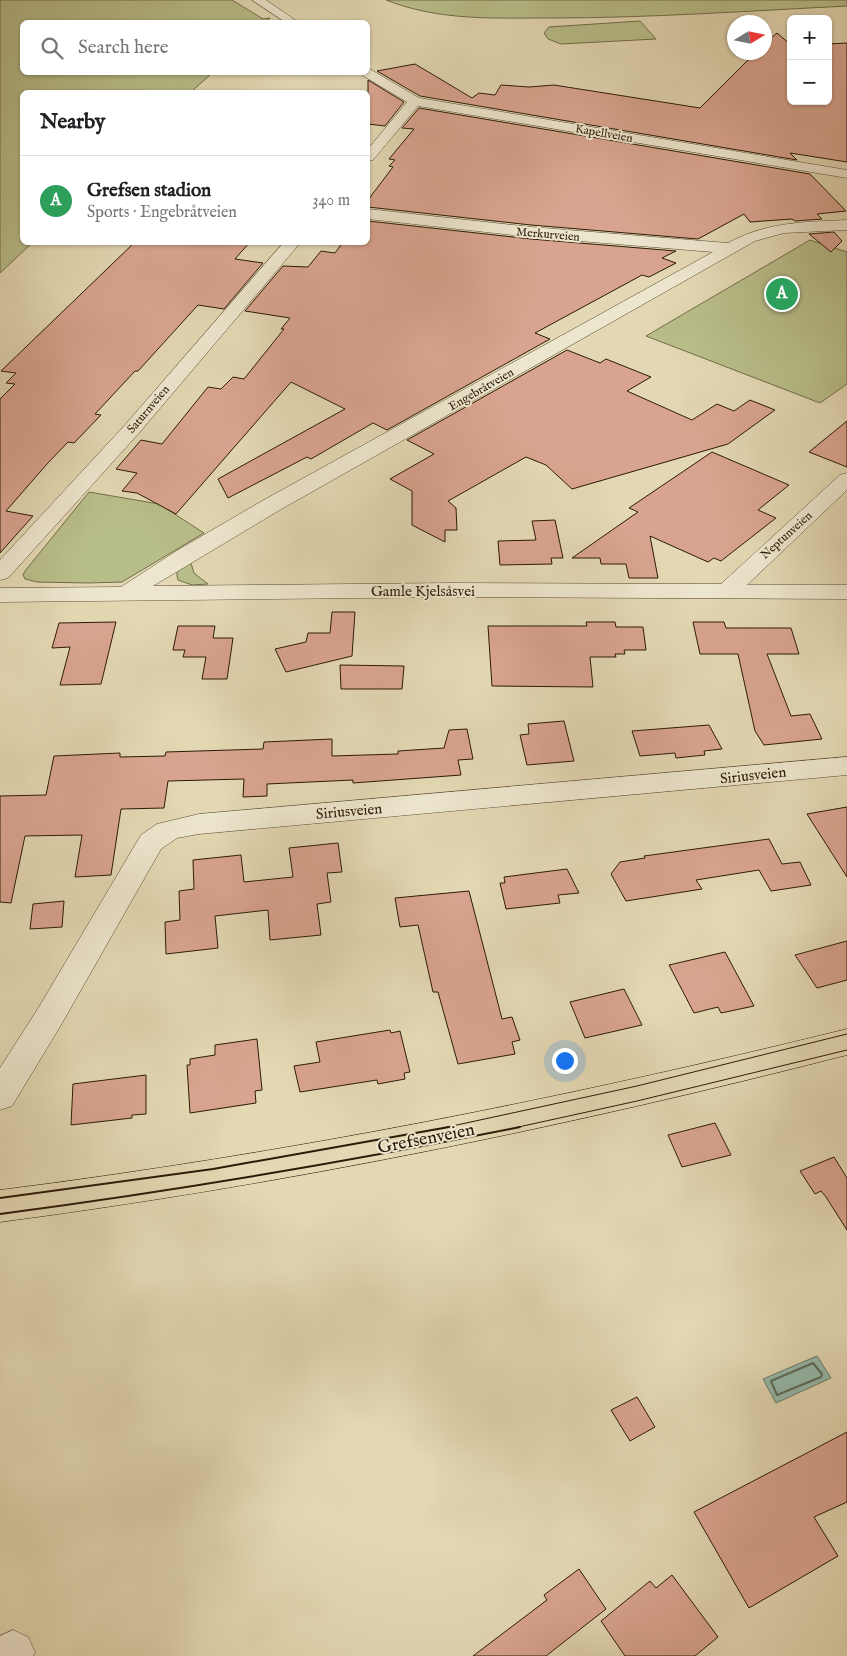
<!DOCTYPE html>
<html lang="en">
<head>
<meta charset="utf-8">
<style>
	body { margin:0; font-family:"IM FELL English",serif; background:#f6f6f6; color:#202124 }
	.controls { position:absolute; right:15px; top:15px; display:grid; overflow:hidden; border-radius:8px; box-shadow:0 1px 4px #0004 }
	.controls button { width:45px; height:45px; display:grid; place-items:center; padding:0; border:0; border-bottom:1px solid #e0e0e0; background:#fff; color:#202124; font:25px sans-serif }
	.compass { position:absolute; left:727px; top:15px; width:45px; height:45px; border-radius:50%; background:#fff; box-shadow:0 1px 4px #0004; rotate:80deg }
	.you { position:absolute; left:564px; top:1060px; width:18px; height:18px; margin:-12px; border:4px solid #fff; border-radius:50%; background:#1a73e8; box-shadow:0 0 0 8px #1a73e833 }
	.badge { display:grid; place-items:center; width:32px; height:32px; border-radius:50%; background:#8f2418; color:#fff; font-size:16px; font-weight:700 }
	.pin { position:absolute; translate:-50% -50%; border:2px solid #fff; box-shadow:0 1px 5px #0006 }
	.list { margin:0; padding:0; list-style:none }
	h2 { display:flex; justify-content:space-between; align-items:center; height:65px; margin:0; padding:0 20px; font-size:21px }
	h2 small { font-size:16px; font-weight:400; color:#757577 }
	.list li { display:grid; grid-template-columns:32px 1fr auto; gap:15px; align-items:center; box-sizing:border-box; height:90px; padding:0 20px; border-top:1px solid #e0e0e0 }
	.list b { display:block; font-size:19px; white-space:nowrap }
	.list p { margin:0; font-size:16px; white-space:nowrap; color:#757577 }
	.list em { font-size:16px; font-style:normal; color:#757577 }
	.icon { flex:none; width:28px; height:28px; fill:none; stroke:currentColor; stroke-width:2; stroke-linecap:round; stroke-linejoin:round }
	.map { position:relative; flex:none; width:847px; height:1656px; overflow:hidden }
	.search { position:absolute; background:#fff; box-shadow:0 1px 4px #0004; left:20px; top:20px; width:350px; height:55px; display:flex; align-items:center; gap:12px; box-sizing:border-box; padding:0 18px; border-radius:8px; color:#757577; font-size:19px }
	.panel { position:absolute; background:#fff; box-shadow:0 1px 4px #0004; left:20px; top:90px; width:350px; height:155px; border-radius:8px }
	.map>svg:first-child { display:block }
	.green { fill:#b8be8a; stroke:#726c48 }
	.water { fill:#95baac; stroke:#6b7a6a }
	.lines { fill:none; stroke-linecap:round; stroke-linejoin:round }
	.shore { stroke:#606a5a; stroke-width:2 }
	.building { fill:#d9a48f; stroke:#2b1a07 }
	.minor-casing { stroke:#594a32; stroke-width:1 }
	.major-casing { stroke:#2b1a07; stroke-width:1 }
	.minor { fill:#ede6ce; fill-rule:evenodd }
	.major { fill:#e3d8b3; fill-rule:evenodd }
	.tram-far1 { stroke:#2b1a07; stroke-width:1 }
	.tram { stroke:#2b1a07; stroke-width:2 }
	.labels { text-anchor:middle; stroke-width:4; stroke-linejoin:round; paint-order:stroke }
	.far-street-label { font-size:12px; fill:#2b1a07; stroke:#ede6ce }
	.street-label { font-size:15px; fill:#2b1a07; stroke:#ede6ce }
	.near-street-label { font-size:18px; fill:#2b1a07; stroke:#ede6ce }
</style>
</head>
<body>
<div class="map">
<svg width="847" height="1656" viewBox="0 0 847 1656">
	<rect width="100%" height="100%" fill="#e3d8b3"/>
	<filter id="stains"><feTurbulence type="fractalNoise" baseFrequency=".004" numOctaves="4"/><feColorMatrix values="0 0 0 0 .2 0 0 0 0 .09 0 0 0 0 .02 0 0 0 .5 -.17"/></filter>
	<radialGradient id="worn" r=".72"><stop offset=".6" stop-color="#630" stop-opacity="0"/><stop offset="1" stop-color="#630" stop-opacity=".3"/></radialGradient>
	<g class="green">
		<path d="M0,0h232l31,19 7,-1 -5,4h-243v50l190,1 -21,19h-169v150l10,1 -32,30z"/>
		<path d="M386,0h461v6c-99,5 -198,12 -297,12 -56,0 -111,3 -164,-18z"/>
		<path d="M640,21l16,18 -95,5 -13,-5 -4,-6 5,-6z"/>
		<path d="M810,240l37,12v132l-27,19 -174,-67z"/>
		<path d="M89,492l70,12 45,29 -82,49 -34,1 -51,-1 -12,-3 -2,-4 2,-4z"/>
		<path d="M190,560l4,13 14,11 -16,1 -14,-5c-4,-12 4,-14 12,-20z"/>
	</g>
	<path class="water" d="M817,1356l14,22 -55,25 -13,-24z"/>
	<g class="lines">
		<path class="shore" d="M813,1363l9,11 -1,3 -44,18 -6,-14z"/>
	</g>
	<g class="building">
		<path d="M777,33l14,12v56h37v-57l19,-1v119l-57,-9 7,7 -377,-64 -43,-25 38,-7 57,34 7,-5 16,2 6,-10 28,2 25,-2 146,23 56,-56h8v-8z"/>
		<path d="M368,80l36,22 -19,24 -17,-2z"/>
		<path d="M419,108l391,66 36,37 -29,3 5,5 -27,2 -3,-2 -42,3 -6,-8 -46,25 -167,-14 -163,-18v-7l25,-33 -4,-1 6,-6 -6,-1 25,-30 -12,-1z"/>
		<path d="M368,221l163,18 145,12 -14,7 14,5 -27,14 -7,-2 -107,58 15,6 -163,91 -14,-7 -62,36 -4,-2 -79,41 -10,-19 127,-70 -54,-27 -115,132 -39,-21 -15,-2 15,-18 -21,-4 25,-29 21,4 46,-57 13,2 12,-12 11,2 40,-50h-3l9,-11 -45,-7 38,-45 25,1 13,-16 14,2 8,-11h25z"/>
		<path d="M834,232l8,9 -11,11 -22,-18z"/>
		<path d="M135,242h115l-15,17 28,4 -39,46 -26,-4 -60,66h-3l-40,43 6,1 -27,28 -6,-1 -21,22 -41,47 27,5 -33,37v-154l15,-15 -9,-1 10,-10 -15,-2z"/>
		<path d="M567,350l33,13 6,-4 45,18 -24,14 65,29 25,-16 17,7 16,-11 25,10 -47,34 -156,45 -26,-24 -20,-8 -78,44 8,7 1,22h-12v12l-33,-17v-34l-22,-12 44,-25 -27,-14z"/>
		<path d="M847,421v46l-38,-15z"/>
		<path d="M712,452l77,33 -31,25 18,8 -55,43 -7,-3 -6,4 -58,-26 8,42h-29l-3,-14h-25l-1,-6h-28l66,-46 -9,-4z"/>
		<path d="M555,520l8,38h-12l1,6 -52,1 -2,-24 38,-1 -4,-19z"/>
		<path d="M332,612h23l-3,44 -66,16 -11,-23 31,-7 2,-9h22z"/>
		<path d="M116,622l-15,62 -41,1 10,-38 -18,1 7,-25z"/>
		<path d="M586,622h29l1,5h27l3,23h-22l1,4h-10l1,3h-26l3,30 -101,-1 -4,-60h99z"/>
		<path d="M693,622h31l2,6h65l8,26h-32l24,62 19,-2 12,25 -58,6 -9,-14 -17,-77h-38z"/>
		<path d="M178,626h37l-2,12h20l-6,41h-25l4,-22h-23l2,-7h-12z"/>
		<path d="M340,665l64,1 -2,23h-61z"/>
		<path d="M564,721l10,40 -47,4 -7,-30 9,-1 -1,-10z"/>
		<path d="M709,725l13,24 -18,2 1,4 -29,3 -1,-5 -35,3 -8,-25z"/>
		<path d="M467,729l6,30 -15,1 3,15 -108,8v-3l-86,4v12l-24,1 1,-18 -76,2 -4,27 -43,1 -10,66 -36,2 7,-42 -57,1 -14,67 -11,-1v-106l46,-1 8,-39 66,-3v4l45,-1 1,-4 97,-3 1,-7 68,-3v17l66,-2v-3l46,-3 5,-18z"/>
		<path d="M847,807v70l-40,-63z"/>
		<path d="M769,839l13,25 18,-2 11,23 -40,6 -12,-21 -63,10 6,9 -76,12 -15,-27 9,-12 25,-4 -1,-2z"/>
		<path d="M338,843l4,29 -15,1 4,29 -14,2 4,31 -51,5 -2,-30 -53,6 3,32 -52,6 -1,-32 15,-2 -1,-29 15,-2 -1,-29 48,-5 3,27 49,-5 -4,-29z"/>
		<path d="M567,869l12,24 -21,2 2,8 -54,6 -6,-26h5l-1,-6z"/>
		<path d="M469,891l33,128 10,-2 8,23 -8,2 3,12 -57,10 -20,-72h-5l-15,-67 -18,2 -5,-29z"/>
		<path d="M64,901l-2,26 -32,2 3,-25z"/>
		<path d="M847,941v39l-30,8 -22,-33z"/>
		<path d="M725,952l29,54 -33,7 -3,-6 -24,6 -25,-48z"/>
		<path d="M624,989l18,36 -57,13 -15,-36z"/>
		<path d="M390,1030l1,3 9,-2 10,41 -6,1 1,6 -27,5 -1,-4 -77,12 -6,-26 26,-4 -4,-20z"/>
		<path d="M257,1039l5,51 -7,1 1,12 -66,10 -3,-48h3v-6l25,-4v-10z"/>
		<path d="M146,1075v39l-14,1v3l-61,7 2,-41z"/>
		<path d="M715,1123l16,32 -49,12 -14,-32z"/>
		<path d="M834,1157l13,21v52l-21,-33 -5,-6 -6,3 -15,-23z"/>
		<path d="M637,1397l18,30 -25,14 -19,-31z"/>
		<path d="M847,1432v70l-33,15 24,39 -89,52 -55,-96z"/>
		<path d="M579,1569l27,40 -60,47h-73l74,-56 -3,-5z"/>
		<path d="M672,1575l46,62 -23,19h-70l-24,-35 49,-40 6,7z"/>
	</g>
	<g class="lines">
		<g class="minor-casing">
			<g id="minor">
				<path d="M252,0h14l32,22h-13z"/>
				<path d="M368,68l51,30 428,72v8l-429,-72 -45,54 -5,1v-12l39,-47 -45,-27 -1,-3h7z"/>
				<path d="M368,209l163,18 197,16c38,-21 76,-21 119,-23v10l-63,3 -29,8 -477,270 -125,75 299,-3 269,1 119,-109 7,-2v17l-100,95h100v14l-395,-2 -452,5v-14l121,-1 57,-37 84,-49 451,-249 -182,-15 -163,-18z"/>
				<path d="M284,242h17l-162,191 -131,145 -8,2v-20l125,-135z"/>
				<path d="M847,757v18l-648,59 -22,4 -16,11 -100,176 -49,81 -12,4v-42l39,-61 102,-172 16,-11 42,-10z"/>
				<path d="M13,1630l15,7 7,15 -2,4h-33v-20z"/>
			</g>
		</g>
		<g class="major-casing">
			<path id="major" d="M847,1029v26c-281,72 -559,129 -847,167v-32c286,-36 567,-92 847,-161z"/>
		</g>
		<use href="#minor" class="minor"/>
		<use href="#major" class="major"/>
		<g class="tram-far1">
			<path d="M443,1128l194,-42 210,-52"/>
			<path d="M514,1128l123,-27 210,-51"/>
		</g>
		<g class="tram">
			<path d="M0,1198l213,-29 236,-42"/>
			<path d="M0,1214c174,-23 347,-52 520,-87"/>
		</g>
	</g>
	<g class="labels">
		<g class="far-street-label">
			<text transform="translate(604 133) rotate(10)" y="4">Kapellveien</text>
			<text transform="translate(548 234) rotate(5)" y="4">Merkurveien</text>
			<text transform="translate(481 389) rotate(-30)" y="4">Engebråtveien</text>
			<text transform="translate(148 409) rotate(-50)" y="4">Saturnveien</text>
			<text transform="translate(786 535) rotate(-42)" y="4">Neptunveien</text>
		</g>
		<g class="street-label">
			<text x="423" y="596">Gamle Kjelsåsvei</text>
			<text transform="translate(753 775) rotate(-6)" y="5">Siriusveien</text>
			<text transform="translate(349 811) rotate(-5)" y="5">Siriusveien</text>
		</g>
		<g class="near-street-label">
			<text transform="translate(426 1138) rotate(-11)" y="6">Grefsenveien</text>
		</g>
	</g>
	<rect width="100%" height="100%" filter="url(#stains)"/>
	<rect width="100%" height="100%" fill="url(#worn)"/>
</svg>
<div class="controls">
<button>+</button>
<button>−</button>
</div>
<svg class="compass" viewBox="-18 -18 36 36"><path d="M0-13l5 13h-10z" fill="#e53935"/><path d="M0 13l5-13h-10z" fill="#757577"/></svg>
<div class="you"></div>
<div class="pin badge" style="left:782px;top:294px;background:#2e9e5b">A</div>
<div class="search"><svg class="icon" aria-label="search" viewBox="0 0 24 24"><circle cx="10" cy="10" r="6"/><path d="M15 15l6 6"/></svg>Search here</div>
<section class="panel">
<h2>Nearby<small></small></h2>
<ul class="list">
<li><span class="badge" style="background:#2e9e5b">A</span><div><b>Grefsen stadion</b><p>Sports · Engebråtveien</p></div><em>340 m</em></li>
</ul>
</section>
</div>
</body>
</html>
